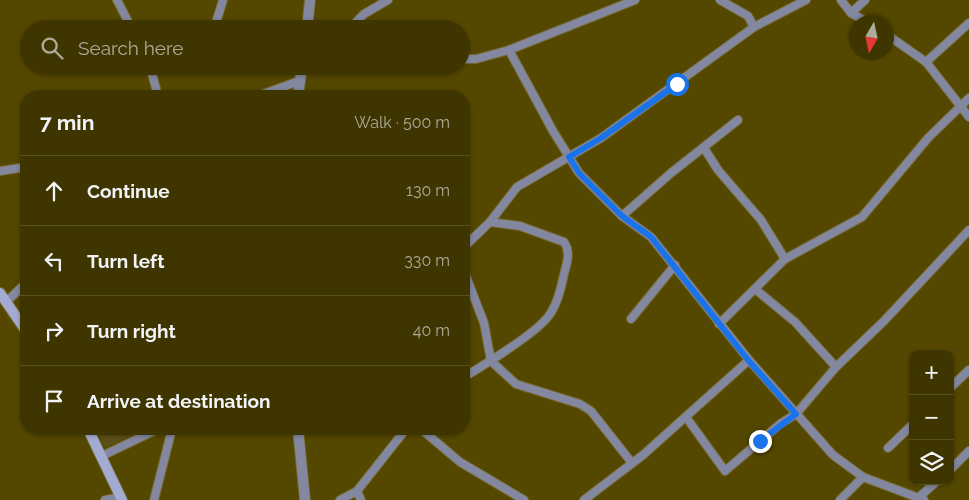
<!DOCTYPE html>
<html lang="en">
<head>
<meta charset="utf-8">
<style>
	body { margin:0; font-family:Raleway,sans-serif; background:#463d0a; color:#f1f3f6 }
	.controls { position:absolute; right:15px; bottom:15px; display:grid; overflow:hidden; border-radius:10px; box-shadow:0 1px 4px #0004 }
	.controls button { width:45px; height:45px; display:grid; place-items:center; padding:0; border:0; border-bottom:1px solid #585022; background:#3f3500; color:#f1f3f6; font:25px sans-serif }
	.compass { position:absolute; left:849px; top:15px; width:45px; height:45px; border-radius:50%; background:#3f3500; box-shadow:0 1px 4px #0004; rotate:189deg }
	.stop { position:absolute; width:15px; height:15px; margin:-11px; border:4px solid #1a73e8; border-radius:50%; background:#fff }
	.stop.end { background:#1a73e8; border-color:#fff; box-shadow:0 1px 5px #0008 }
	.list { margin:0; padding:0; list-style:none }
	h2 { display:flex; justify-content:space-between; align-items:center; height:65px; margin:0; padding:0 20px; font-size:21px }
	h2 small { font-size:16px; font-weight:400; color:#adab99 }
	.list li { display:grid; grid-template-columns:32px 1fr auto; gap:15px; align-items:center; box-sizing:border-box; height:70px; padding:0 20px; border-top:1px solid #585022 }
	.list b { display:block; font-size:19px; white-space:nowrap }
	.list em { font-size:16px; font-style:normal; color:#adab99 }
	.icon { flex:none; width:28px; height:28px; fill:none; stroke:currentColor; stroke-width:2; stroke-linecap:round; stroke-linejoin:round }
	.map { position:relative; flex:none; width:969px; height:500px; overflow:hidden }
	.search { position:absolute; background:#3f3500; box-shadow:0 1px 4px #0004; left:20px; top:20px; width:450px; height:55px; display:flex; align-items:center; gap:12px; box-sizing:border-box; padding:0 18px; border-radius:28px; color:#adab99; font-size:19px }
	.panel { position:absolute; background:#3f3500; box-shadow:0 1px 4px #0004; left:20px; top:90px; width:450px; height:345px; border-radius:20px }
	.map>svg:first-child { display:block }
	.built { fill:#5a4f18 }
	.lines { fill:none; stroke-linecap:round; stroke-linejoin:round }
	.minor-casing { stroke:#726626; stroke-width:10 }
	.tertiary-casing { stroke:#726626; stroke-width:12 }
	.secondary-casing { stroke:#726626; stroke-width:12 }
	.minor { stroke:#8388a0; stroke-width:8 }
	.tertiary { stroke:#8388a0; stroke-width:10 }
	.secondary { stroke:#a4abd2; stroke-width:10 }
	.route { stroke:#1a73e8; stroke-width:6 }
</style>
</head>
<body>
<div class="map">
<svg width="969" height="500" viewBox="0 0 969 500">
	<rect width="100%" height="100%" fill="#544700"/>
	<g class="built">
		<path d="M334,66h42l-1,8h-36z"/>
		<path d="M96,429h48l-39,19z"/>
	</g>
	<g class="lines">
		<g class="minor-casing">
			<g id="minor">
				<path d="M117,0l15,29"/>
				<path d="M720,0l28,16 6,11"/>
				<path d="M841,0l10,13 16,9"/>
				<path d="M851,13l14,-13"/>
				<path d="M214,29l9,-29"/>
				<path d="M349,29l15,-15 24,-14"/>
				<path d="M886,34l40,28 43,55"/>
				<path d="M509,50l44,81 26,42 43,43 29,21 98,123 84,95 30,22 61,23"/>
				<path d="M461,59h15l33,-9 126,-50"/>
				<path d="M926,62l43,-39"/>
				<path d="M150,66l8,30"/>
				<path d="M258,96l41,-15"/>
				<path d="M704,148l14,22 43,50 24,39"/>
				<path d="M0,171l26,-4"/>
				<path d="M622,216l49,-43 67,-53"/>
				<path d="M464,247l26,-25 27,-35 84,-49 153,-111 52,-27"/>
				<path d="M464,271l20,52 7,38 25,23 64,20 11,7 41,52"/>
				<path d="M755,289l40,33 41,45"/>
				<path d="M6,302l20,-19"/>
				<path d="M631,319l44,-54"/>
				<path d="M719,324l66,-65 77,-42 66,-79 41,-40"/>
				<path d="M464,377c20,-12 75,-45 86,-63 8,-12 11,-26 14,-40 3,-11 7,-22 0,-32l-44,-16 -30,-4"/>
				<path d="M950,388l19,-18"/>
				<path d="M686,417l39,54 55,-47 16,-10 40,-47 48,-46 85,-91"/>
				<path d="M421,429l39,33 64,38"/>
				<path d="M888,448l25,-24"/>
				<path d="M102,456l56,-27"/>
				<path d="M950,470l19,-19"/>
				<path d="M357,491l4,9"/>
				<path d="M105,500l16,-3"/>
				<path d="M154,500l18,-71"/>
				<path d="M340,500l17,-9 49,-62"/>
				<path d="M584,500l59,-45 106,-95"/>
				<path d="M840,500l23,-23"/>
				<path d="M916,500l21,-19"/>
			</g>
		</g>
		<g class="tertiary-casing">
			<g id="tertiary">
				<path d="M307,29l3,-29"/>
				<path d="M298,96l4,-30"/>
				<path d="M298,429l7,71"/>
			</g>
		</g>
		<g class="secondary-casing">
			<g id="secondary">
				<path d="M0,293l26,38"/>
				<path d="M88,429l34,71"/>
			</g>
		</g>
		<use href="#minor" class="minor"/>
		<use href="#tertiary" class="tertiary"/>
		<use href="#secondary" class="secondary"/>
	</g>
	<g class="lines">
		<path class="route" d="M677,84l-76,54 -32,19 10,16 43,43 29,21 97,123 48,54 -36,27"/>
	</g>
</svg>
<div class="controls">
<button>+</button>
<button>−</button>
<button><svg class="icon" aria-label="layers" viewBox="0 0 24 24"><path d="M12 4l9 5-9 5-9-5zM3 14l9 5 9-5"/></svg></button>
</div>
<svg class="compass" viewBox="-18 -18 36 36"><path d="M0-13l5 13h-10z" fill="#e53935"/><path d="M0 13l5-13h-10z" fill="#adab99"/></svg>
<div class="stop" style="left:677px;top:84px"></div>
<div class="stop end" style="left:760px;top:441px"></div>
<div class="search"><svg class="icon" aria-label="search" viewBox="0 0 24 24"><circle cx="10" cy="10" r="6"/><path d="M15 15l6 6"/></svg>Search here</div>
<section class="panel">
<h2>7 min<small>Walk · 500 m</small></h2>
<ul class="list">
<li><svg class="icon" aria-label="ahead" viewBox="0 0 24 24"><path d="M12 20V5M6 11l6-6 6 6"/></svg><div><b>Continue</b></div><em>130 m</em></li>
<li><svg class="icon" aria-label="left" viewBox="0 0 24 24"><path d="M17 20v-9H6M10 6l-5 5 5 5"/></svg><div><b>Turn left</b></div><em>330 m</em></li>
<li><svg class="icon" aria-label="right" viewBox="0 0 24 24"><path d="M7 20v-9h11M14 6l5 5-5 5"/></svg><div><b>Turn right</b></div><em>40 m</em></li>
<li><svg class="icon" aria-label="arrive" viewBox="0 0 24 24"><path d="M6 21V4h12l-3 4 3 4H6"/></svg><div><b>Arrive at destination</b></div></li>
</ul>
</section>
</div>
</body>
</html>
